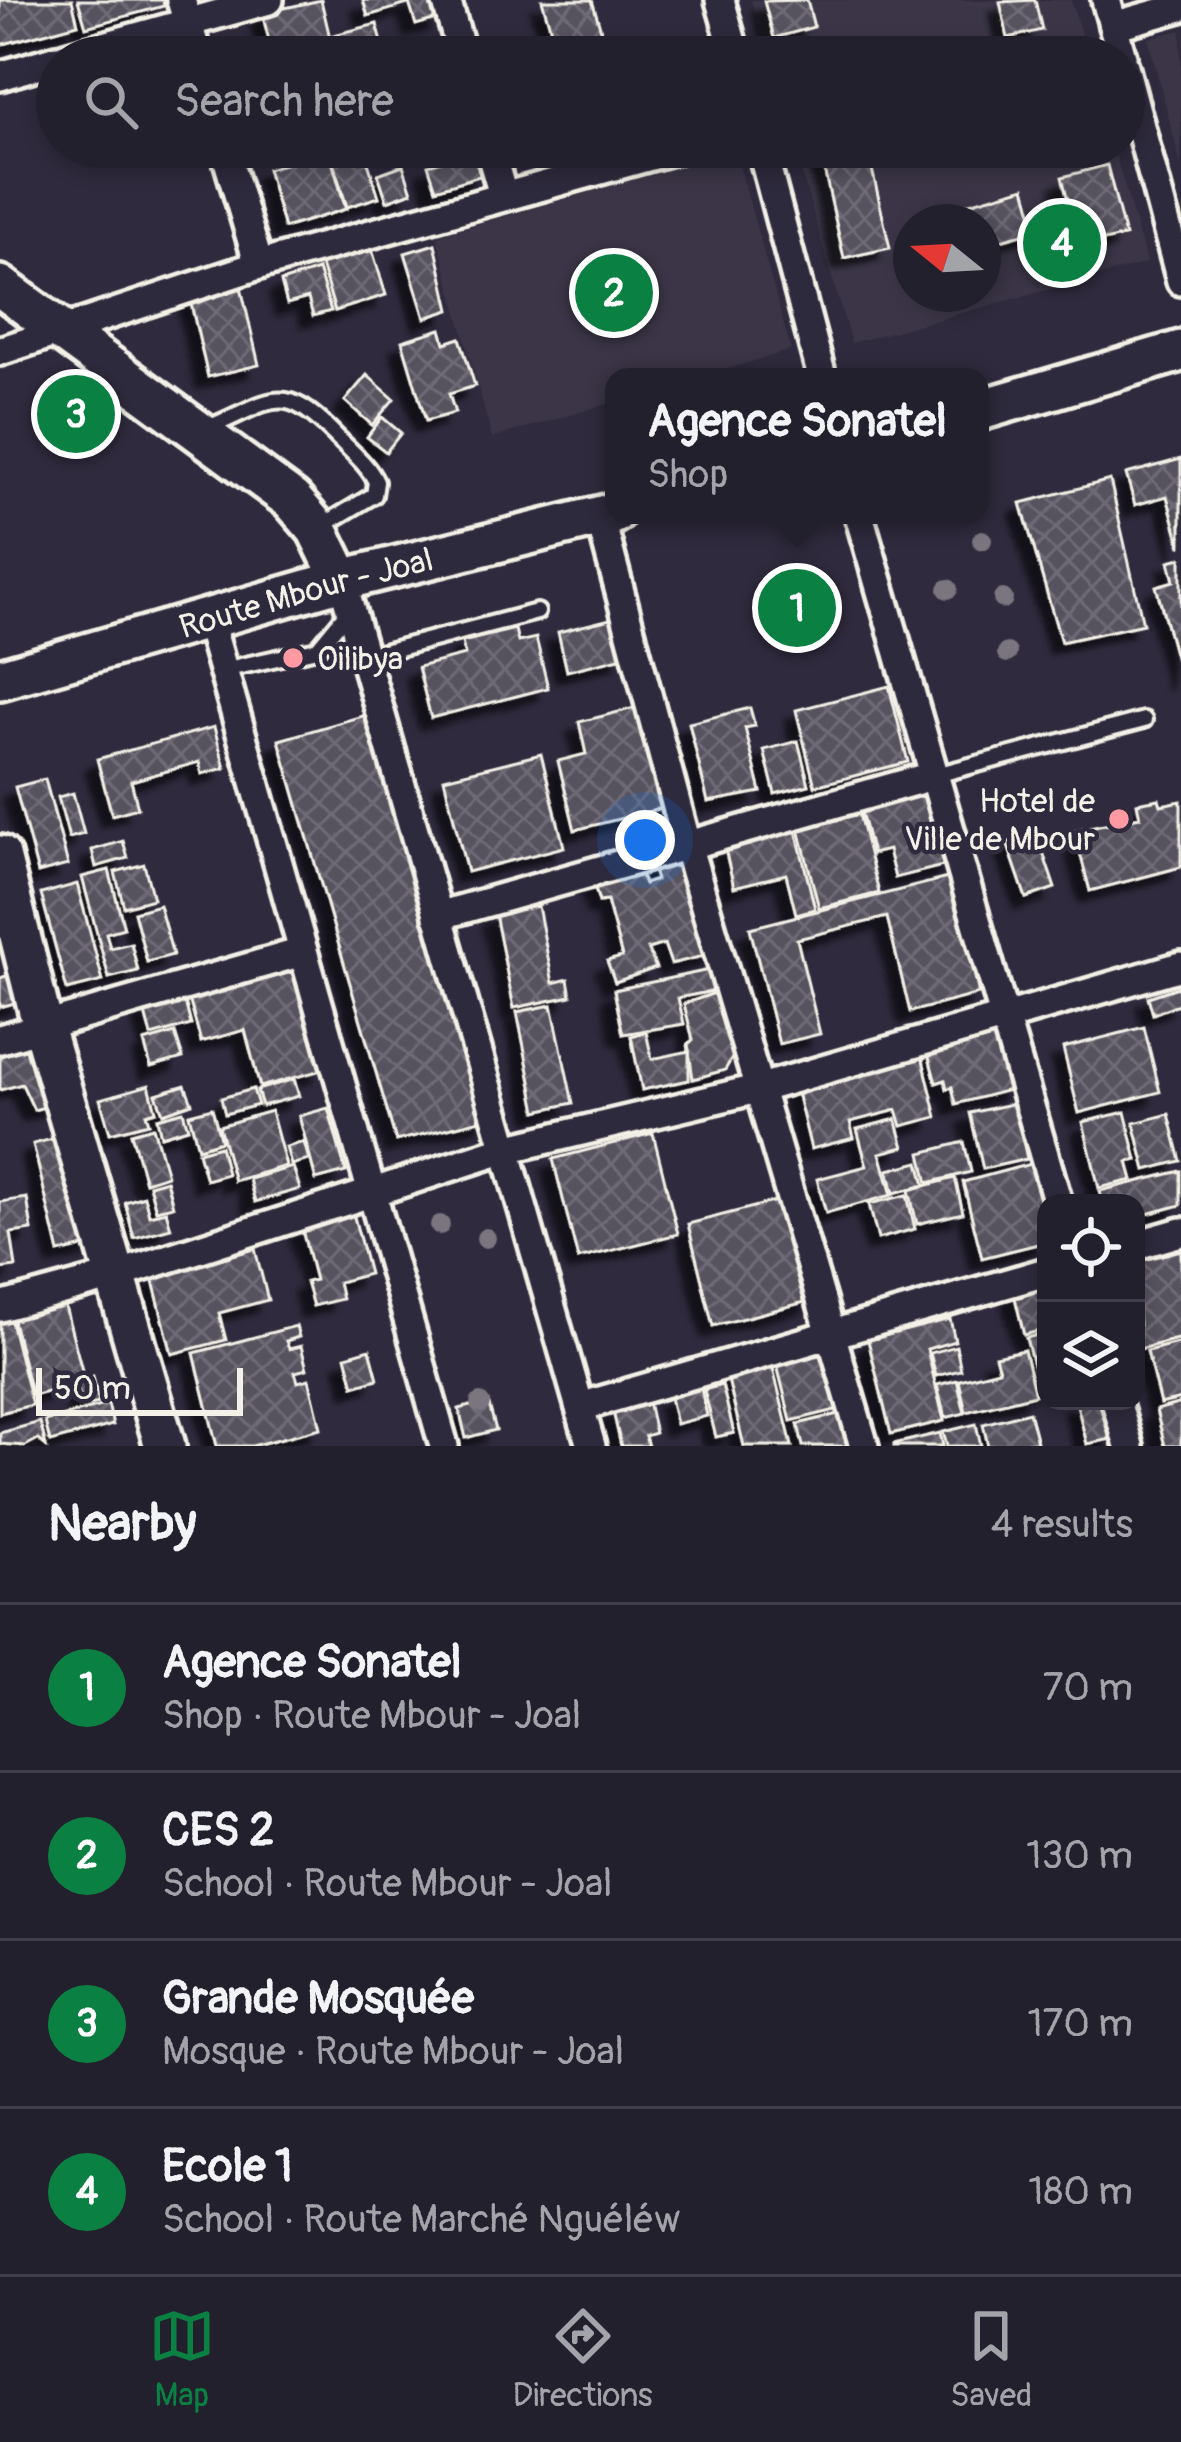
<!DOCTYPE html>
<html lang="en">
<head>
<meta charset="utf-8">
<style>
	body { margin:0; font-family:Pangolin,sans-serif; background:#2b2836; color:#f1f3f6 }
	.controls { position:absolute; right:36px; bottom:36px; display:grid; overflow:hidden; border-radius:24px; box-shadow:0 6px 18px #0003 }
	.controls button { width:108px; height:108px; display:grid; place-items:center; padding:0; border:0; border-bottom:3px solid #403e4a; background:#23202e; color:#f1f3f6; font:60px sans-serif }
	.compass { position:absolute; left:893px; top:204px; width:108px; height:108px; border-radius:50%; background:#23202e; box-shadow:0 6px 18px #0003; rotate:288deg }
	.scale { position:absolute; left:36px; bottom:30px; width:207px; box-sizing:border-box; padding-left:12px; border:6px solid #f4f1e8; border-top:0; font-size:33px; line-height:42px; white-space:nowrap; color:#f4f1e8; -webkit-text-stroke:9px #2f2a3d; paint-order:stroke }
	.you { position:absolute; left:645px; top:840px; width:42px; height:42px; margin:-30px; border:9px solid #fff; border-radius:50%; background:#1a73e8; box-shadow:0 0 0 18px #1a73e833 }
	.badge { display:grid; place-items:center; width:78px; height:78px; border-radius:50%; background:#0b8043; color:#fff; font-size:39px; font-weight:700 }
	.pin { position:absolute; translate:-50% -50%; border:6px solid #fff; box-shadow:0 3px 12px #0006 }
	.popup { position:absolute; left:605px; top:368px; width:384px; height:156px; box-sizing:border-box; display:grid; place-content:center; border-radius:24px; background:#23202e; filter:drop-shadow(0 3px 9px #0005); font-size:39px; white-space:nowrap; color:#a3a3aa }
	.popup b { font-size:45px; color:#f1f3f6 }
	.popup::after { content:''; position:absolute; left:50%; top:100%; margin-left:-24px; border:24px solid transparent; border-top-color:#23202e }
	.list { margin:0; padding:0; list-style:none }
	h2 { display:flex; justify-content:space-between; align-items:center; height:156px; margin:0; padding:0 48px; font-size:51px }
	h2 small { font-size:39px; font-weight:400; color:#a3a3aa }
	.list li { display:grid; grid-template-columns:78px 1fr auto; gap:36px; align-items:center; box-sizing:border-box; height:168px; padding:0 48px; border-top:3px solid #403e4a }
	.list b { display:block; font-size:45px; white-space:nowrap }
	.list p { margin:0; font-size:39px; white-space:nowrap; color:#a3a3aa }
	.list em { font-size:39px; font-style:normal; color:#a3a3aa }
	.icon { flex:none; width:66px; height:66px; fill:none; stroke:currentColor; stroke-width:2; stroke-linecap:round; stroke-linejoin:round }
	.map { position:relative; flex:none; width:1181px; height:1446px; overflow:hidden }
	.search { position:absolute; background:#23202e; box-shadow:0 6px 18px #0003; left:36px; right:36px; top:36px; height:132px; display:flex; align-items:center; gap:30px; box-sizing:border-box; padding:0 42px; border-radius:66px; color:#a3a3aa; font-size:45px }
	.sheet { height:828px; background:#23202e }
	nav { display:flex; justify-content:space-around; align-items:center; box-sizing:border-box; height:168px; border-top:3px solid #403e4a; background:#23202e; font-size:33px; color:#a3a3aa }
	nav a { display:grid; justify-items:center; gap:6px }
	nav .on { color:#0b8043 }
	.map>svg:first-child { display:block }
	.built { fill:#3b3647; fill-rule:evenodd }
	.building { fill:url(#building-cross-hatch); stroke:#f4f1e8; stroke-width:3; filter:url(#shadow) }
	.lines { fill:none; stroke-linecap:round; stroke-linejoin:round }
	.lane-casing { stroke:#f4f1e8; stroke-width:22 }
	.street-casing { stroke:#f4f1e8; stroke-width:36 }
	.secondary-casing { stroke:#f4f1e8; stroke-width:48 }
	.lane { stroke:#2f2a3d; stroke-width:14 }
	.street { stroke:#2f2a3d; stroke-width:27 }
	.secondary { stroke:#2f2a3d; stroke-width:39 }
	.tree { fill:#7a757e }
	.poi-dot { fill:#ff9aa2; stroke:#2f2a3d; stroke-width:4.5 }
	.labels { text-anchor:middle; stroke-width:9; stroke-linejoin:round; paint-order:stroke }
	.street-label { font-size:33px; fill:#f4f1e8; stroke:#2f2a3d }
	.poi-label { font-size:33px; fill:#f4f1e8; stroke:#2f2a3d; text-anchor:start }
</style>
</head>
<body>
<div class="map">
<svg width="1181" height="1446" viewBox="0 0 1181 1446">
	<defs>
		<pattern id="building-cross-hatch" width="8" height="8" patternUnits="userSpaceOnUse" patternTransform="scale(3)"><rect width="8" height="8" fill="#56525f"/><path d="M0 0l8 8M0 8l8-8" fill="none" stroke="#6f6b76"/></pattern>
		<filter id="shadow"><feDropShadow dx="-11" dy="11" stdDeviation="3" flood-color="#0009"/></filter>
	</defs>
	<rect width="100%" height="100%" fill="#2f2a3d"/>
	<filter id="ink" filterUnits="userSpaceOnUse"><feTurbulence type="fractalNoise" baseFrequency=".00833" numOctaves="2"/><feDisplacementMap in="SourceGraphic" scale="24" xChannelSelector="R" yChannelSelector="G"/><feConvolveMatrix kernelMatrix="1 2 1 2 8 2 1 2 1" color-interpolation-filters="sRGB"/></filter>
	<g filter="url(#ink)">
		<g class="built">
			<path d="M751,0h320l17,57h-320z"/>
			<path d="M1181,30v136l-33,-128z"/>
			<path d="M794,147h319l34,116 -296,80zM911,222h72v72h-72z"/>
			<path d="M735,151l56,199 -91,27h-86v25l-122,36 -55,-202z"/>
		</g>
		<g class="building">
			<path d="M0,0h72l6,24 -78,21z"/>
			<path d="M78,0h85l1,6 -78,21z"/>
			<path d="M321,0l9,38 -58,14 -10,-39z"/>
			<path d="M363,0h44l1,4 -40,12z"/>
			<path d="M408,0h27l5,18 -24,7z"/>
			<path d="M542,0h50l17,57h-50z"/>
			<path d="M807,0l7,27 -40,11 -10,-37z"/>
			<path d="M1035,0l7,30 -34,8 -8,-36z"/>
			<path d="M377,24l9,33h-47l-6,-22z"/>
			<path d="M328,147h35l16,50 -32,10z"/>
			<path d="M867,147l23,101 -46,10 -23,-102z"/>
			<path d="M329,151l17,58 -62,19 -17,-59z"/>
			<path d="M476,151l7,24 -47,14 -8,-24z"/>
			<path d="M403,165l9,27 -25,9 -9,-27z"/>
			<path d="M1107,165l18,71 -45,11 -18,-70z"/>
			<path d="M1025,187l12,43 -54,15v-23h-54l-2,-7z"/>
			<path d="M435,244l15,66 -25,8 -20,-65z"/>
			<path d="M371,246l15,49 -51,16 -15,-49z"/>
			<path d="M318,270l13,41 -18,5 -5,-18 -21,6 -6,-22z"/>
			<path d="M240,283l19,82 -51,12 -19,-82z"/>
			<path d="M441,329l4,14 15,-5 15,48 -26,8 6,19 -29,8 -24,-80z"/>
			<path d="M367,375l27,24 -22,26 -27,-24z"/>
			<path d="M382,417l19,16 -15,19 -19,-15z"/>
			<path d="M1181,459v88l-14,-51 -32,9 -9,-31z"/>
			<path d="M1110,480l33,144 -82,18 -40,-139z"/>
			<path d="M1181,558v121l-25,-93 18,-5 -5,-20z"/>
			<path d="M614,618l10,39 -57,14 -9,-39z"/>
			<path d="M515,629l3,13 18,-4 12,50 -117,30 -13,-51 47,-12 -3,-13z"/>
			<path d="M889,686l19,76 -93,24 -19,-76z"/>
			<path d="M646,705l25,101 -96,24 -17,-69 28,-7 -7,-32z"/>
			<path d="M750,708l5,18 -10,2 16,64 -53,10 -19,-79z"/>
			<path d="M376,712l113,406 -93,23 -117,-401z"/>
			<path d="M214,727l11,41 -23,6 -3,-12 -68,19 7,27 -26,7 -15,-56z"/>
			<path d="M798,741l11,44 -34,9 -11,-44z"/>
			<path d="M541,754l23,93 -97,25 -23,-94z"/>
			<path d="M45,779l23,86 -30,8 -23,-86z"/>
			<path d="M932,790l19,74 -56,14 -7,-28 -16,4 -12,-46z"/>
			<path d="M73,793l11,41 -15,4 -11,-41z"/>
			<path d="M1159,799l2,6 20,-4v66l-91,24 -16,-61 66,-13 -3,-14z"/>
			<path d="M859,814l20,79 -60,15 -20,-79z"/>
			<path d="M795,826l20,83 -19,5 -10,-40 -52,13 -10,-42z"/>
			<path d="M1036,832l19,56 -29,10 -19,-55z"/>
			<path d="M123,841l5,17 -32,9 -4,-17z"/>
			<path d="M684,851l28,103 -41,10 -7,-20 -16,5 8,19 -41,14 -8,-21 15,-4 -15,-56 -8,1 -8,-27 46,-11 7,20 12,-4 -6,-19z"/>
			<path d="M144,864l9,35 -29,8 -9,-35z"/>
			<path d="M109,870l15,58 -18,5 4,15 21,-5 7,28 -29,7 -27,-101z"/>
			<path d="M951,877l28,117 -69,18 -23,-95 -90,22 23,95 -41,10 -29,-116z"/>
			<path d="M77,884l26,97 -36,9 -26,-96z"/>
			<path d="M159,905l14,50 -26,7 -13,-50z"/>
			<path d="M538,906l15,77 15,-4 3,17 -57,12 -19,-94z"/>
			<path d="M293,965l29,105 -62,17 -15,-57 -44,12 -13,-47z"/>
			<path d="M714,969l4,21 -40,8 6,26 -61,10 -9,-44z"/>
			<path d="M15,973l7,28 -22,6v-29z"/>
			<path d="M1178,987l3,16 -28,11 -5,-17z"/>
			<path d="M720,991l18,57 -13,22 -32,9 -5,-35 5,-4 -9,-36z"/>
			<path d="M184,998l7,27 -40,11 -7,-27z"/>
			<path d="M552,1005l21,98 -36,8 -20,-99z"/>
			<path d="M1144,1027l16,65 -81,21 -16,-65z"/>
			<path d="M646,1032l6,27 37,-8v29l-47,10 -11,-54z"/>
			<path d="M998,1032l15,57 -57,15 -4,-17 -5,2 -2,-9 -9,3 -9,-33z"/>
			<path d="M175,1033l8,25 -32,9 -7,-25z"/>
			<path d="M39,1045l16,59 -21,6 -12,-26 -22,6v-34z"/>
			<path d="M921,1052l16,65 -35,9 -5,-16 -47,12 4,16 -43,11 -16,-65z"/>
			<path d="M294,1079l5,17 -37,10 -5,-16z"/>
			<path d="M149,1085l7,26 -10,3 3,9 -39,10 -10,-34z"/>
			<path d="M185,1085l7,18 -29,10 -7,-19z"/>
			<path d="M253,1089l5,16 -33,9 -4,-16z"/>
			<path d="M1015,1103l12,56 -44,10 -13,-56z"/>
			<path d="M212,1108l9,33 -23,7 -9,-34z"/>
			<path d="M328,1108l18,64 -30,8 -17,-64z"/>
			<path d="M183,1111l5,17 -27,8 -4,-18z"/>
			<path d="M271,1111l15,55 -52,15 -15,-55z"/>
			<path d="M1125,1112l12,48 -9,2 5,18 -34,8 -16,-66z"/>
			<path d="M1169,1114l12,47 -35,9 -12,-47z"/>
			<path d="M896,1119l8,28 -24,6 12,42 -66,18 -9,-34 50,-13 -10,-37z"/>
			<path d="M153,1127l14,48 -22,7 -14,-49z"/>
			<path d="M653,1133l25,101 -100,25 -25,-100z"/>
			<path d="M71,1134l26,110 -38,9 -26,-109z"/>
			<path d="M304,1142l5,18 -18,5 -5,-18z"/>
			<path d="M964,1142l7,30 -43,11 -7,-30z"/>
			<path d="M220,1146l7,28 -21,6 -8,-28z"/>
			<path d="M919,1162l6,23 -31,8 -6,-23z"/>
			<path d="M1034,1163l12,50v29l-64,16 -19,-76z"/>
			<path d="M293,1167l7,22 -45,13 -6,-23z"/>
			<path d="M1181,1171v34l-45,12v-14h-33l-3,-12z"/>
			<path d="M955,1178l8,35 -46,11 -8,-34z"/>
			<path d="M166,1180l7,26 -17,4 -7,-25z"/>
			<path d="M907,1195l8,34 -37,10 -9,-35z"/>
			<path d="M144,1196l5,19 17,-4 5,17 -37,10 -9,-36z"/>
			<path d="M27,1198l5,32 -21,3 5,34 -16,2v-67z"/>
			<path d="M788,1198l25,102 -100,26 -25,-102z"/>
			<path d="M353,1213l16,61 -31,8 4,17 -29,7 -7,-24 9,-2 -14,-54z"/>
			<path d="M255,1249l13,51 -49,13 7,27 -54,14 -20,-77z"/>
			<path d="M1181,1250v88l-41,11 -4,-87z"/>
			<path d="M1046,1281v48l-22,6 -11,-46z"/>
			<path d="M63,1299l20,75 -22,6 2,8 -31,8 -21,-83z"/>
			<path d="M10,1318l22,87 -32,8v-93z"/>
			<path d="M950,1319l5,22 -28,8 17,72 -53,13 -23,-94z"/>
			<path d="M296,1326l3,11 -13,4 3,8 12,-3 6,23 -12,3 3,10 11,-3 12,49 -69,18h-35l-23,-93z"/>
			<path d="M1046,1333v53l-7,2 -13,-50z"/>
			<path d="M1181,1342v57l-21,5 -13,-53z"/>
			<path d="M956,1346l5,24 -25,6 -6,-23z"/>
			<path d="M370,1349l8,30 -24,7 -8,-30z"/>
			<path d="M1024,1350l11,45 -69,17 -7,-32 40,-10 -4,-14z"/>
			<path d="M826,1353l14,56 -49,12 -14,-56z"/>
			<path d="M771,1360l21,86h-48l-18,-75z"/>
			<path d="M93,1376l6,27 -17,4 -7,-27z"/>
			<path d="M957,1380l8,33 -20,5 -8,-33z"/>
			<path d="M722,1385l12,48 -18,4 -12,-47z"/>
			<path d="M701,1389l6,27 -31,8 -6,-27z"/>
			<path d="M488,1401l8,29 -30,8 -7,-29z"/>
			<path d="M1076,1401h31l9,37 -29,6z"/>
			<path d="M648,1402l7,31 -10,3 3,10h-27l-8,-35z"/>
			<path d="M1181,1403v43h-16l-9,-36z"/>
			<path d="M108,1404l5,21 -63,17 -5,-21z"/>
			<path d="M846,1412l8,34h-51l-5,-22z"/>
			<path d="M1029,1412l8,30 -49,4 -5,-22z"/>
			<path d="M40,1422l6,24 -8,-7 -13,7 -25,-2v-11z"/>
			<path d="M976,1424l5,22h-34l-4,-14z"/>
			<path d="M940,1433l3,13h-49v-2z"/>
		</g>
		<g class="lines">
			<g class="lane-casing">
				<g id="lane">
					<path d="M208,428c68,-29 74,-48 131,11 13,13 29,26 37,43l-2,13 -52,31"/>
					<path d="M364,657l173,-45"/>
					<path d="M223,670l94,-21 33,-40"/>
					<path d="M932,776l212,-56"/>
				</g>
			</g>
			<g class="street-casing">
				<g id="street">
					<path d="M181,0l17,57"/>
					<path d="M446,0l17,57"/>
					<path d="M720,0l16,57"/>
					<path d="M1106,0l16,57"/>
					<path d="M1113,26l68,-19"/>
					<path d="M65,57l204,-57"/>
					<path d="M1124,66l57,215"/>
					<path d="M0,76l57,-17"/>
					<path d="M224,147l35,118"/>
					<path d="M489,147l14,48"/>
					<path d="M761,147l61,230"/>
					<path d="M0,351l259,-86 424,-118"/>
					<path d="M859,515l199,688"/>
					<path d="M600,517l88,331 176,598"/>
					<path d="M342,580l249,866"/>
					<path d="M208,617l236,829"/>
					<path d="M438,916l494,-140"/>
					<path d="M0,1039l302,-87"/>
					<path d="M1136,1245l45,-13"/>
					<path d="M0,1307l114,-31 392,-127 255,-61 420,-122"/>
					<path d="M1116,1401l13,45"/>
					<path d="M580,1407l466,-135"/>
				</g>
			</g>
			<g class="secondary-casing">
				<g id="secondary">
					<path d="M0,286l292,214 25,29 25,51"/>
					<path d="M980,410l201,-59"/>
					<path id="s1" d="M0,679l342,-99 272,-67"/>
					<path d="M0,856l43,171 122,419"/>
				</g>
			</g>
			<use href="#lane" class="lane"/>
			<use href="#street" class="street"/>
			<use href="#secondary" class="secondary"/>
		</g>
		<g class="tree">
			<circle cx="982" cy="540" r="10"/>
			<circle cx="948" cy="589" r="10"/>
			<circle cx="1003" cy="599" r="10"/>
			<circle cx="1007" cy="653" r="10"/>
			<circle cx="440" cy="1225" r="10"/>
			<circle cx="486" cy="1238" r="10"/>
			<circle cx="480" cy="1403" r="10"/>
		</g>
	</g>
	<g class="poi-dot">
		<circle cx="293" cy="658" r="12"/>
		<circle cx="1119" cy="819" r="12"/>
	</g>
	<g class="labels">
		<g class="street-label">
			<text dy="12" stroke="none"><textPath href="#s1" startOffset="318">Route Mbour - Joal</textPath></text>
		</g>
		<g class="poi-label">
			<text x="317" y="670">Oilibya</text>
			<text x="1095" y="812" text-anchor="end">Hotel de<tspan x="1095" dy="38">Ville de Mbour</tspan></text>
		</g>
	</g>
</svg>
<div class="controls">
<button><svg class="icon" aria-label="locate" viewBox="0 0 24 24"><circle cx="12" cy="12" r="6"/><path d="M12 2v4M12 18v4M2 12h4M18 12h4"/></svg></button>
<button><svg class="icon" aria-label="layers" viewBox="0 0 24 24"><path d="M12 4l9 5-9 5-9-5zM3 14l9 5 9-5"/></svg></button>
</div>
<svg class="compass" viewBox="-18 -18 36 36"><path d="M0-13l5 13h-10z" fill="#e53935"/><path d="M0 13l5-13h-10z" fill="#a3a3aa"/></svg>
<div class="scale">50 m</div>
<div class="you"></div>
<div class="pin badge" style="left:797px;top:608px">1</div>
<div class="popup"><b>Agence Sonatel</b>Shop</div>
<div class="pin badge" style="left:614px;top:293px">2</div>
<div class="pin badge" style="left:76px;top:414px">3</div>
<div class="pin badge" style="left:1062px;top:243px">4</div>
<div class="search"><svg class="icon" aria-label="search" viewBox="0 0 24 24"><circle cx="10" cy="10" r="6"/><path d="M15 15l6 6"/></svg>Search here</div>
</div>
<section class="sheet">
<h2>Nearby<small>4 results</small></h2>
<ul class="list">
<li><span class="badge">1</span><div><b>Agence Sonatel</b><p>Shop · Route Mbour - Joal</p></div><em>70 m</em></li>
<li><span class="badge">2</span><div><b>CES 2</b><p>School · Route Mbour - Joal</p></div><em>130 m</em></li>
<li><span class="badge">3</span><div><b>Grande Mosquée</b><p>Mosque · Route Mbour - Joal</p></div><em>170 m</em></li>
<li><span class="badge">4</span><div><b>Ecole 1</b><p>School · Route Marché Nguéléw</p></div><em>180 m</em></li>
</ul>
</section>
<nav>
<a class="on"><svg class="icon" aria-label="map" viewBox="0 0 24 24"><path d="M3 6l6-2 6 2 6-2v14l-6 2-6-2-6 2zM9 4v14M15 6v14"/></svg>Map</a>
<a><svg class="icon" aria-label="directions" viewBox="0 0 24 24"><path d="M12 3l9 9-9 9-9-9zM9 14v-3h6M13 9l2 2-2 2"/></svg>Directions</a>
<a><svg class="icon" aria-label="saved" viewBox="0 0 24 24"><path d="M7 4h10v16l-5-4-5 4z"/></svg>Saved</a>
</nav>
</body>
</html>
